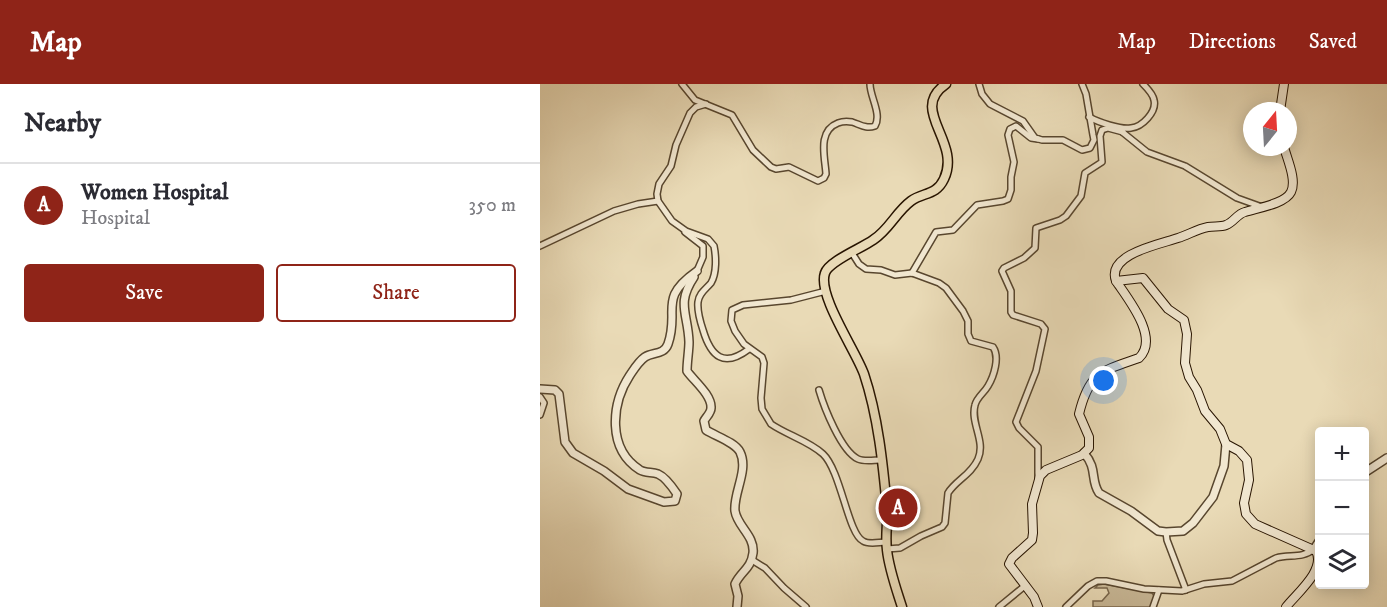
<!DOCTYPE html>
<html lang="en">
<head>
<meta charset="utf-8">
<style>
	body { margin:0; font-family:"IM FELL DW Pica",serif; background:#f2f2f3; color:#2b2b33 }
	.controls { position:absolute; right:18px; bottom:18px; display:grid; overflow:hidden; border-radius:6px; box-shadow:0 3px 15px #0003 }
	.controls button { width:54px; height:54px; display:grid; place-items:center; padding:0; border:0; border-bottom:2px solid #e1e1e2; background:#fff; color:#2b2b33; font:30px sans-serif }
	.compass { position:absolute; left:703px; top:18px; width:54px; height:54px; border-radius:50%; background:#fff; box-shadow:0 3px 15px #0003; rotate:18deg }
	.you { position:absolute; left:564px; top:297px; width:21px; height:21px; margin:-15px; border:4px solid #fff; border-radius:50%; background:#1a73e8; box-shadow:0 0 0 9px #1a73e833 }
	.badge { display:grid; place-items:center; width:39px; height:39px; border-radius:50%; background:#8f2418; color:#fff; font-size:20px; font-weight:700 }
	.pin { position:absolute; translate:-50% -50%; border:3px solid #fff; box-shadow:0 2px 6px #0006 }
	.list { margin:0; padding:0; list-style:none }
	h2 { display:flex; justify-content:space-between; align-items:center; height:78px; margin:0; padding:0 24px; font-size:26px }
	h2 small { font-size:20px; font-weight:400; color:#7c7c81 }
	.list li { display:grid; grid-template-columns:39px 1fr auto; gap:18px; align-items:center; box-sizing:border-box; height:84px; padding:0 24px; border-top:2px solid #e1e1e2 }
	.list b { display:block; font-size:22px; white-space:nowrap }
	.list p { margin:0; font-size:20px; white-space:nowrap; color:#7c7c81 }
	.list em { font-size:20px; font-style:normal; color:#7c7c81 }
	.actions { display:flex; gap:12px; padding:18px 24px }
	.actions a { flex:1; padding:14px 0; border:2px solid #8f2418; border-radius:6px; text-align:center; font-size:21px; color:#8f2418 }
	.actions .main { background:#8f2418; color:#fff }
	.icon { flex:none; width:33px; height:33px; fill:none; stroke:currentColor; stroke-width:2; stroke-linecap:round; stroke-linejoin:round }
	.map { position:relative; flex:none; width:847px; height:523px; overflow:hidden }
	header { display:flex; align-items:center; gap:36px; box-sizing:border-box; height:84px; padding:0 30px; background:#8f2418; color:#fff }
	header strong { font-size:28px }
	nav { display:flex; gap:33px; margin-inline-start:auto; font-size:21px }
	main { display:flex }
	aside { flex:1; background:#fff }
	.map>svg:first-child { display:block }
	.green { fill:#c8b897; stroke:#78664c; stroke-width:1.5 }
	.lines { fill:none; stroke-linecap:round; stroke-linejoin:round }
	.minor-casing { stroke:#58462e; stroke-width:8 }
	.tertiary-casing { stroke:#58462e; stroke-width:10 }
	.secondary-casing { stroke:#281400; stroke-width:10 }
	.trunk-casing { stroke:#281400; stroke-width:11 }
	.minor { stroke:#f1e7d0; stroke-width:5 }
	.tertiary { stroke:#f1e7d0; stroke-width:7 }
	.secondary { stroke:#f1e7d0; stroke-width:8 }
	.trunk { stroke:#e9dab6; stroke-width:8 }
</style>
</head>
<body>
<header>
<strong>Map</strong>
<nav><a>Map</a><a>Directions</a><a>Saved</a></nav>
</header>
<main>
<aside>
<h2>Nearby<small></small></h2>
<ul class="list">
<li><span class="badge">A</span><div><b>Women Hospital</b><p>Hospital</p></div><em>350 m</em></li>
</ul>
<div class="actions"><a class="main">Save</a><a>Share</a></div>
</aside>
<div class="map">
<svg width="847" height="523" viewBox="0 0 847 523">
	<rect width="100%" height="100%" fill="#e9dab6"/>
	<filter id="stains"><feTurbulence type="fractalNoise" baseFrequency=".00333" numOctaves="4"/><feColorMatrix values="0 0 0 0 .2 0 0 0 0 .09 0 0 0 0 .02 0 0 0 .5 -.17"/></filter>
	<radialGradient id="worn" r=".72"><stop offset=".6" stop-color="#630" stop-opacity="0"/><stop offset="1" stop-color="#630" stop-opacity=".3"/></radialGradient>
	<path class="green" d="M564,500l48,9 2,3 -3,11h-58v-6h9l7,-8 -2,-5h-12l3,-3z"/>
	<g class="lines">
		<g class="minor-casing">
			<g id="minor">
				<path d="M142,0l13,16 37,15 21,35 18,17 5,2 13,-2 29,14 6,-3 2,-4c-1,-17 -9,-43 12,-51 5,-2 9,-2 14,-1 9,3 14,7 23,4 7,-12 -5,-29 -5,-42"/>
				<path d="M439,0l3,10 8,10 33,17 12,17 7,2h21l19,10 8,-2 4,-8 -1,-5 -7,-41 -4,-10"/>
				<path d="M166,20l-10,3 -6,6 -14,32 -5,21 -12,18 -2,10 1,7 14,20 14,10 22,8 6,7c2,10 3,27 -3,37 -5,6 -12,10 -13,19 -1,9 2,19 5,28 8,27 21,38 46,19"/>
				<path d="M549,33c9,5 32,13 42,11 11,-1 26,-16 23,-28 -1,-6 -7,-12 -11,-16"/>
				<path d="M581,47l26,21 38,14 52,32 25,9"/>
				<path d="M145,148l18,14v11l-6,14"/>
				<path d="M0,162l74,-35 24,-7 20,-3"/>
				<path d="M312,169l7,11 7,5 15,1 14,5 17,-2 27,10 7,5 17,23 5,10v13l3,7 22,6c7,10 1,29 -5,39 -4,7 -11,11 -13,19 -5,18 11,36 3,54 -7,16 -22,21 -30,34l-3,30 -3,4 -21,9 -21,12 -13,1"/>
				<path d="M372,189l24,-41 17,-2 24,-25 26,-4 5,-2 3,-9v-13l3,-15 -6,-27 2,-6 6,-3 15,12 7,1"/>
				<path d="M286,207l-35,9 -48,5 -11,5 -1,11 4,10 9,13 18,13 2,6 -3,35 1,11 9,15c16,11 38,17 52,30 18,17 25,80 40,87 6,4 16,1 23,1"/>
				<path d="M279,306c5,17 22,61 39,69 6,3 16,1 23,1"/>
				<path d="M0,313l4,6 -4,12"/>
				<path d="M498,395v-32l-19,-19 -3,-6 20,-51 9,-42 -4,-5 -28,-9 -2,-3v-21l-9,-20 2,-3 20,-10 11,-10 1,-20 24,-8 6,-4 15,-20 4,-23 17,-11 -2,-26 2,-6 6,-2 15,4"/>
				<path d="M626,448l1,8 19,50"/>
				<path d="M212,476l13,8 19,20 22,19"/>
				<path d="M459,523l27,-22"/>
				<path d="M526,523l22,-21 9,-5h9l38,8 38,2 22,-7 28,-3 44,-23c14,-4 26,1 38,-9"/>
				<path d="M613,523l6,-17"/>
			</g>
		</g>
		<g class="tertiary-casing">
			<g id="tertiary">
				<path d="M154,193c-18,27 -6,36 -5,65 0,9 -2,19 -2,29 6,9 25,24 24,37 0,5 -5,9 -7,13l2,9c9,6 29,12 34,22 9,18 -7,41 -5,59 2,15 20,25 18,42 -2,16 -12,18 -18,31l3,12 -1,11"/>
				<path d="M0,305l15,1 4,4 6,48 8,11 31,18 24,18 36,13 11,-1 2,-7c-4,-6 -12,-17 -19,-20 -6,-2 -13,-1 -18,-4 -33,-21 -29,-66 -10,-95 4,-6 9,-14 15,-18 8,-5 19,-2 23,-13 12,-34 -11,-45 29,-73"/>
				<path d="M544,369c14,16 6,27 15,40l32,18 27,20 8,1 17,-1 10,-8 20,-26 11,-31 2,-22"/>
				<path d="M824,389l23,-15"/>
				<path d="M774,465l6,-9"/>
			</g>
		</g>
		<g class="secondary-casing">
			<g id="secondary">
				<path d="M740,27l4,-27"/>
				<path d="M576,197l27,-3 25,31 16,11 3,14 -2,29 4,14 8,13 8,21 15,18 6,15 13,7 8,9 2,20 -5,23 2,11 9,10 61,27c10,19 -19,42 -30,56"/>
				<path d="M498,523l-4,-10 -25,-33 3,-6 20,-18 1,-7 -1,-29 8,-28 6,-6 36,-15 7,-7v-11l-10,-23c10,-42 23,-43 60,-56 21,-20 -11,-59 -23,-77 -10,-27 45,-37 62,-43 10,-3 19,-9 30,-11 6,-1 13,0 18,-2 8,-3 11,-11 19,-13 12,-4 40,-8 46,-20 6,-12 -4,-33 -7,-45"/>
			</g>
		</g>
		<g class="trunk-casing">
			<path id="trunk" d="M362,523c-6,-19 -13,-38 -15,-57 -2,-14 1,-28 0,-41 -4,-45 -9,-93 -23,-135 -8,-23 -47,-79 -39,-101 4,-12 37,-25 48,-33 16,-10 23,-28 38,-39 12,-9 25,-5 33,-22 18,-38 -36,-69 2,-95"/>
		</g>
		<use href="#minor" class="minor"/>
		<use href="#tertiary" class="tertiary"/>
		<use href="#secondary" class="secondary"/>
		<use href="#trunk" class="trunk"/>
	</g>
	<rect width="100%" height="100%" filter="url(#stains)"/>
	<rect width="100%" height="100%" fill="url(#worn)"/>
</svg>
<div class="controls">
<button>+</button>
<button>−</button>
<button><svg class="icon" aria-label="layers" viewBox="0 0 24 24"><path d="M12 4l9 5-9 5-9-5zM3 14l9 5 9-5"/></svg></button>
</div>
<svg class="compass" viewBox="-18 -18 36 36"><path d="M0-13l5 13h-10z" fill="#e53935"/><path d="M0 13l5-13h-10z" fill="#7c7c81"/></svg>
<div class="you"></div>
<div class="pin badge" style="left:358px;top:424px">A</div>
</div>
</main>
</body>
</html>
